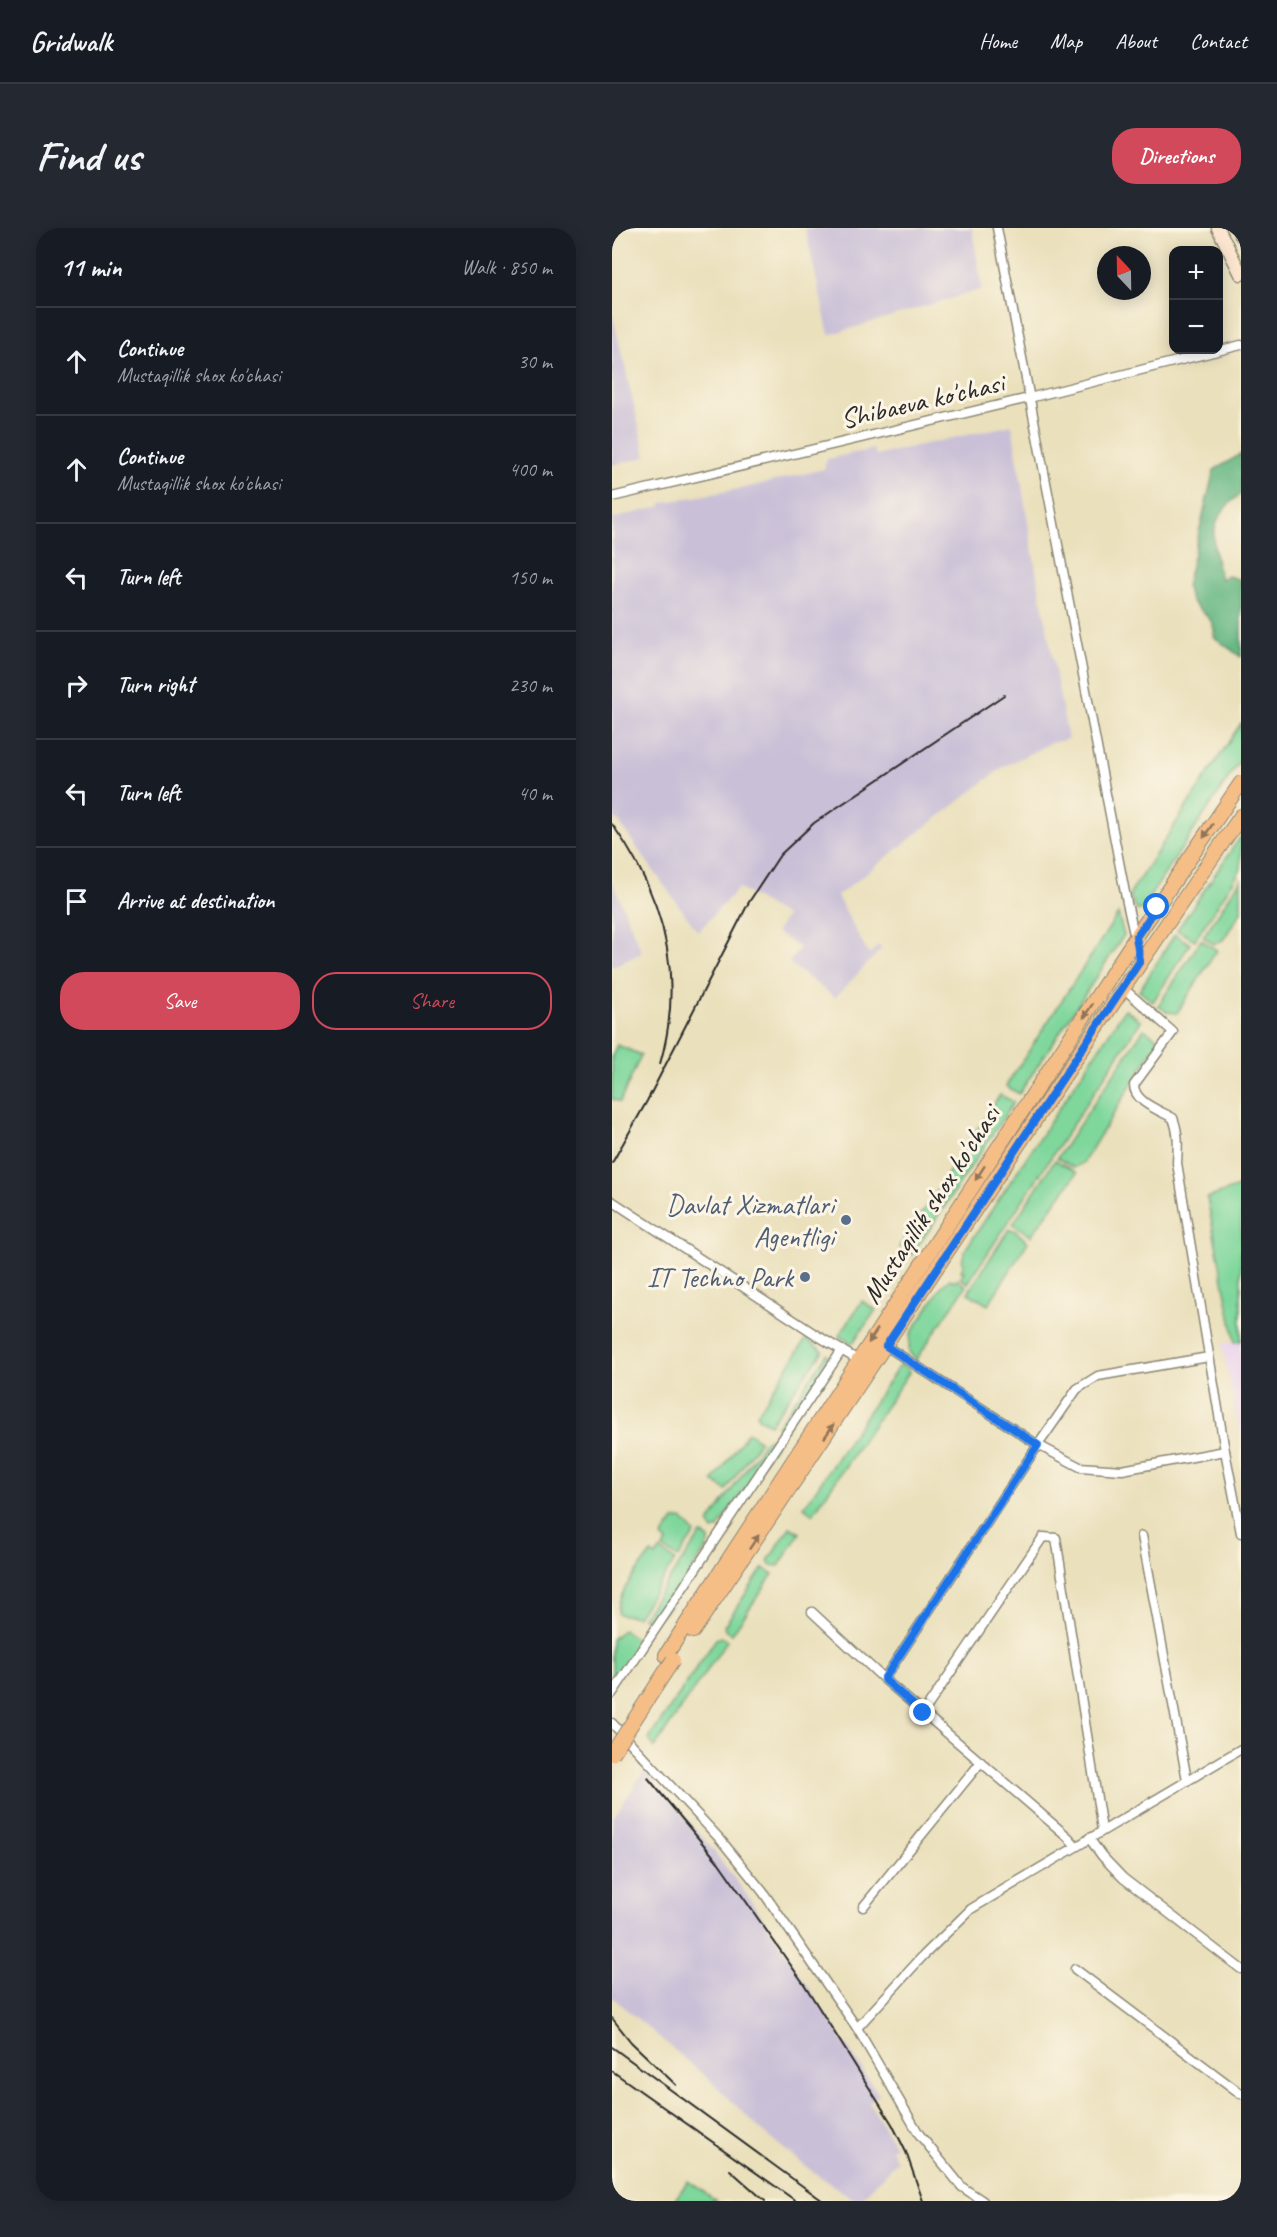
<!DOCTYPE html>
<html lang="en">
<head>
<meta charset="utf-8">
<style>
	body { margin:0; font-family:Caveat,sans-serif; background:#242831; color:#f1f3f6 }
	.controls { position:absolute; right:18px; top:18px; display:grid; overflow:hidden; border-radius:12px; box-shadow:0 3px 15px #0003 }
	.controls button { width:54px; height:54px; display:grid; place-items:center; padding:0; border:0; border-bottom:2px solid #363941; background:#171b24; color:#f1f3f6; font:30px sans-serif }
	.compass { position:absolute; left:485px; top:18px; width:54px; height:54px; border-radius:50%; background:#171b24; box-shadow:0 3px 15px #0003; rotate:338deg }
	.stop { position:absolute; width:18px; height:18px; margin:-14px; border:4px solid #1a73e8; border-radius:50%; background:#fff }
	.stop.end { background:#1a73e8; border-color:#fff; box-shadow:0 2px 6px #0008 }
	.list { margin:0; padding:0; list-style:none }
	h2 { display:flex; justify-content:space-between; align-items:center; height:78px; margin:0; padding:0 24px; font-size:26px }
	h2 small { font-size:20px; font-weight:400; color:#9ea1a6 }
	.list li { display:grid; grid-template-columns:39px 1fr auto; gap:18px; align-items:center; box-sizing:border-box; height:108px; padding:0 24px; border-top:2px solid #363941 }
	.list b { display:block; font-size:22px; white-space:nowrap }
	.list p { margin:0; font-size:20px; white-space:nowrap; color:#9ea1a6 }
	.list em { font-size:20px; font-style:normal; color:#9ea1a6 }
	.actions { display:flex; gap:12px; padding:18px 24px }
	.actions a { flex:1; padding:14px 0; border:2px solid #d1495b; border-radius:24px; text-align:center; font-size:21px; color:#d1495b }
	.actions .main { background:#d1495b; color:#fff }
	.icon { flex:none; width:33px; height:33px; fill:none; stroke:currentColor; stroke-width:2; stroke-linecap:round; stroke-linejoin:round }
	.map { position:relative; flex:none; width:629px; height:1973px; overflow:hidden; border-radius:24px }
	header { display:flex; align-items:center; gap:36px; box-sizing:border-box; height:84px; padding:0 30px; background:#171b24; border-bottom:2px solid #363941 }
	header strong { font-size:28px }
	nav { display:flex; gap:33px; margin-inline-start:auto; font-size:21px }
	.intro { display:flex; align-items:center; justify-content:space-between; box-sizing:border-box; height:144px; padding:0 36px }
	h1 { margin:0; font-size:42px }
	.button { padding:15px 27px; border-radius:24px; background:#d1495b; color:#fff; font-size:21px; font-weight:700 }
	main { display:flex; gap:36px; padding:0 36px }
	aside { flex:1; background:#171b24; border-radius:24px; box-shadow:0 3px 15px #0003 }
	.map>svg:first-child { display:block }
	.built { fill:#e9d2ed }
	.industrial { fill:#c9bfd7 }
	.green { fill:#7fd79c; stroke:#558164; stroke-width:1.5 }
	.forest { fill:#67b884; stroke:#497258; stroke-width:1.5 }
	.lines { fill:none; stroke-linecap:round; stroke-linejoin:round }
	.street-casing { stroke:#8a8674; stroke-width:11 }
	.secondary-casing { stroke:#8a8674; stroke-width:15 }
	.primary-casing { stroke:#8a8674; stroke-width:16 }
	.street { stroke:#fff; stroke-width:8 }
	.secondary { stroke:#fbe5cf; stroke-width:12 }
	.primary { stroke:#f6be87; stroke-width:14 }
	.rail { stroke:#2b2b2b; stroke-width:2 }
	.primary-bridge-casing { stroke:#8a8674; stroke-width:16; stroke-linecap:butt }
	.primary-bridge { stroke:#f6be87; stroke-width:14 }
	.oneway { fill:#907459 }
	.route { stroke:#1a73e8; stroke-width:8 }
	.service-dot { fill:#5c6f8a; stroke:#fcf5e5; stroke-width:2 }
	.labels { text-anchor:middle; stroke-width:6; stroke-linejoin:round; paint-order:stroke }
	.street-label { font-size:28px; fill:#2b2b2b; stroke:#fcf5e5 }
	.service-label { font-size:28px; fill:#4e5e75; stroke:#fcf5e5; text-anchor:end }
</style>
</head>
<body>
<header>
<strong>Gridwalk</strong>
<nav><a>Home</a><a>Map</a><a>About</a><a>Contact</a></nav>
</header>
<div class="intro"><h1>Find us</h1><a class="button">Directions</a></div>
<main>
<aside>
<h2>11 min<small>Walk · 850 m</small></h2>
<ul class="list">
<li><svg class="icon" aria-label="ahead" viewBox="0 0 24 24"><path d="M12 20V5M6 11l6-6 6 6"/></svg><div><b>Continue</b><p>Mustaqillik shox ko'chasi</p></div><em>30 m</em></li>
<li><svg class="icon" aria-label="ahead" viewBox="0 0 24 24"><path d="M12 20V5M6 11l6-6 6 6"/></svg><div><b>Continue</b><p>Mustaqillik shox ko'chasi</p></div><em>400 m</em></li>
<li><svg class="icon" aria-label="left" viewBox="0 0 24 24"><path d="M17 20v-9H6M10 6l-5 5 5 5"/></svg><div><b>Turn left</b></div><em>150 m</em></li>
<li><svg class="icon" aria-label="right" viewBox="0 0 24 24"><path d="M7 20v-9h11M14 6l5 5-5 5"/></svg><div><b>Turn right</b></div><em>230 m</em></li>
<li><svg class="icon" aria-label="left" viewBox="0 0 24 24"><path d="M17 20v-9H6M10 6l-5 5 5 5"/></svg><div><b>Turn left</b></div><em>40 m</em></li>
<li><svg class="icon" aria-label="arrive" viewBox="0 0 24 24"><path d="M6 21V4h12l-3 4 3 4H6"/></svg><div><b>Arrive at destination</b></div></li>
</ul>
<div class="actions"><a class="main">Save</a><a>Share</a></div>
</aside>
<div class="map">
<svg width="629" height="1973" viewBox="0 0 629 1973">
	<rect width="100%" height="100%" fill="#fcf5e5"/>
	<filter id="ink" filterUnits="userSpaceOnUse"><feTurbulence type="fractalNoise" baseFrequency=".0167" numOctaves="2"/><feDisplacementMap in="SourceGraphic" scale="12" xChannelSelector="R" yChannelSelector="G"/><feConvolveMatrix kernelMatrix="1 2 1 2 8 2 1 2 1" color-interpolation-filters="sRGB"/></filter>
	<filter id="wash" filterUnits="userSpaceOnUse"><feTurbulence type="fractalNoise" baseFrequency=".008" numOctaves="4" result="noise"/><feDisplacementMap in="SourceGraphic" scale="24" xChannelSelector="R" yChannelSelector="G"/><feGaussianBlur stdDeviation="1.35" result="paint"/><feColorMatrix in="noise" values="0 0 0 0 0 0 0 0 0 0 0 0 0 0 0 0 0 1.4 0 .05"/><feComposite in="paint" operator="in"/></filter>
	<g filter="url(#wash)">
		<rect width="100%" height="100%" fill="#eae0bc"/>
		<path class="built" d="M629,1113v99l-19,-96z"/>
		<g class="industrial">
			<path d="M193,0h167l10,61 -153,46z"/>
			<path d="M0,84l34,145 -34,8z"/>
			<path d="M400,197l24,146 32,168 -17,4 -48,24 -166,129 32,59 9,-10 4,3 -47,50 -46,-35 11,-15 -24,-16 10,-16 -48,-28 -40,44 -86,-119v-294l49,-13v-3l83,-15 80,-19 3,-10 46,-10 3,6z"/>
			<path d="M0,652l30,73 -30,14z"/>
			<path d="M33,1542l67,79 43,57 124,189 -10,7 26,44 -4,3 6,12 -38,40 -8,-3 -46,-32 -43,-35 -50,-49 -100,-85v-178z"/>
		</g>
		<g class="green">
			<path d="M629,495v36l-100,151h-4l-8,-15z"/>
			<path d="M629,608v33l-46,71 -18,-10z"/>
			<path d="M629,651v33l-18,28 -9,4 -11,-7z"/>
			<path d="M506,686l6,21 -105,159 -13,-8z"/>
			<path d="M563,706l15,10 -37,58 -14,-11z"/>
			<path d="M589,712l16,10 -40,63 -10,-1 -9,-6z"/>
			<path d="M513,781l16,12 -173,262 -8,-5 4,-6 -3,-1 3,-7 -2,-3 3,-11z"/>
			<path d="M532,801l13,9v5l-74,120 -9,5 -17,-10z"/>
			<path d="M5,817l24,10 -21,47 -8,-3v-43z"/>
			<path d="M388,867l14,7 -102,153 -13,-8z"/>
			<path d="M443,932l22,13 -46,63 -18,-12z"/>
			<path d="M629,958v155l-6,1 -28,-144z"/>
			<path d="M397,1001l5,1 14,12 -40,63 -20,-12z"/>
			<path d="M338,1051l4,2 2,-2 10,7 -50,74 -7,-8 1,-17 32,-49z"/>
			<path d="M250,1073l14,9 -24,34 -13,-8z"/>
			<path d="M194,1111l17,12 -53,73 -12,-6 -1,-4z"/>
			<path d="M215,1126l6,4 -50,74 -7,-5z"/>
			<path d="M290,1137l8,6 -97,143 -9,-7 95,-141z"/>
			<path d="M136,1204l12,9 -34,49 -13,-9z"/>
			<path d="M157,1211l6,6 -57,83 -5,2 -5,-6 58,-84z"/>
			<path d="M70,1291l13,14 -17,25 -15,-10 4,-6 -5,-5 12,-17z"/>
			<path d="M178,1299l10,6 -21,33 -8,-1 -3,-4z"/>
			<path d="M89,1306l8,5v5l-45,70 -7,4h-15z"/>
			<path d="M49,1322l14,11 -38,56 -19,-3c-2,-22 21,-44 33,-61l5,3z"/>
			<path d="M151,1340l10,6 -41,60 -7,-4 -1,-4z"/>
			<path d="M11,1402l18,12 -29,41v-44z"/>
			<path d="M110,1409l5,4 -73,107 -5,-9 67,-100z"/>
			<path d="M76,1953l29,20h-43z"/>
		</g>
		<path class="forest" d="M629,226v40c-34,24 -31,48 -20,85l8,-3 12,4v77l-27,-20c3,-20 -16,-26 -23,-37 -2,-3 -3,-10 -5,-14l28,-116z"/>
	</g>
	<g filter="url(#ink)">
		<g class="lines">
			<g class="street-casing">
				<g id="street">
					<path d="M385,0l130,675 13,58"/>
					<path d="M0,269l417,-99 212,-53"/>
					<path d="M510,759l51,45 -39,53c0,17 25,25 39,33 6,15 5,28 4,45l48,288 16,82"/>
					<path d="M0,973l206,135 40,24"/>
					<path d="M274,1118l152,99 42,22 42,3 103,-19"/>
					<path d="M530,1308l45,244"/>
					<path d="M200,1384l72,67 184,158 8,9"/>
					<path d="M272,1451l154,-234 39,-56 21,-13 111,-19"/>
					<path d="M0,1466l230,-344"/>
					<path d="M311,1485l120,-176 13,1 46,292"/>
					<path d="M0,1495l108,116 43,53 94,136 62,106 43,53 21,14"/>
					<path d="M477,1610l13,18 21,22 118,91"/>
					<path d="M251,1679l118,-145"/>
					<path d="M463,1741l166,125"/>
					<path d="M245,1800l65,-71 49,-48 270,-160"/>
				</g>
			</g>
			<g class="secondary-casing">
				<g id="secondary">
					<path d="M606,0l23,46"/>
					<path d="M625,0l4,7"/>
				</g>
			</g>
			<g class="primary-casing">
				<g id="primary">
					<path d="M81,1403c185,-271 361,-546 548,-815"/>
					<path d="M54,1427l470,-718 105,-154"/>
				</g>
			</g>
			<use href="#street" class="street"/>
			<use href="#secondary" class="secondary"/>
			<use href="#primary" class="primary"/>
			<g class="rail">
				<path d="M0,596c52,72 73,153 48,240"/>
				<path d="M0,935l35,-62 102,-199 31,-47 34,-32 190,-128"/>
				<path d="M36,1550l71,85 85,121 88,140 14,28 17,49"/>
				<path d="M0,1790l19,24 45,43"/>
				<path d="M0,1819l211,154"/>
				<path d="M0,1843l184,130"/>
				<path d="M118,1942l35,31"/>
			</g>
			<g class="primary-bridge-casing">
				<path id="primary-bridge" d="M0,1526l61,-94"/>
			</g>
			<use href="#primary-bridge" class="primary-bridge"/>
		</g>
		<defs><path id="oneway-solid" d="M-6-.8H1V-3.2L6.5 0L1 3.2V.8H-6Z" transform="scale(1.5)"/></defs>
		<g class="oneway">
			<use href="#oneway-solid" transform="translate(596 603) rotate(124)"/>
			<use href="#oneway-solid" transform="translate(476 783) rotate(123)"/>
			<use href="#oneway-solid" transform="translate(368 945) rotate(123)"/>
			<use href="#oneway-solid" transform="translate(261 1108) rotate(123)"/>
			<use href="#oneway-solid" transform="translate(217 1203) rotate(-56)"/>
			<use href="#oneway-solid" transform="translate(142 1314) rotate(-56)"/>
		</g>
	</g>
	<g class="lines" filter="url(#ink)">
		<path class="route" d="M311,1485l-39,-34 154,-234 -152,-99 254,-385 -4,-24 21,-30"/>
	</g>
	<g class="service-dot">
		<circle cx="234" cy="992" r="6"/>
		<circle cx="193" cy="1049" r="6"/>
	</g>
	<g class="labels">
		<g class="street-label">
			<text transform="translate(310 172) rotate(-13)" y="10">Shibaeva ko'chasi</text>
			<text transform="translate(318 976) rotate(-57)" y="10">Mustaqillik shox ko'chasi</text>
		</g>
		<g class="service-label">
			<text x="222" y="986">Davlat Xizmatlari<tspan x="222" dy="32">Agentligi</tspan></text>
			<text x="181" y="1059">IT Techno Park</text>
		</g>
	</g>
</svg>
<div class="controls">
<button>+</button>
<button>−</button>
</div>
<svg class="compass" viewBox="-18 -18 36 36"><path d="M0-13l5 13h-10z" fill="#e53935"/><path d="M0 13l5-13h-10z" fill="#9ea1a6"/></svg>
<div class="stop" style="left:545px;top:679px"></div>
<div class="stop end" style="left:311px;top:1485px"></div>
</div>
</main>
</body>
</html>
